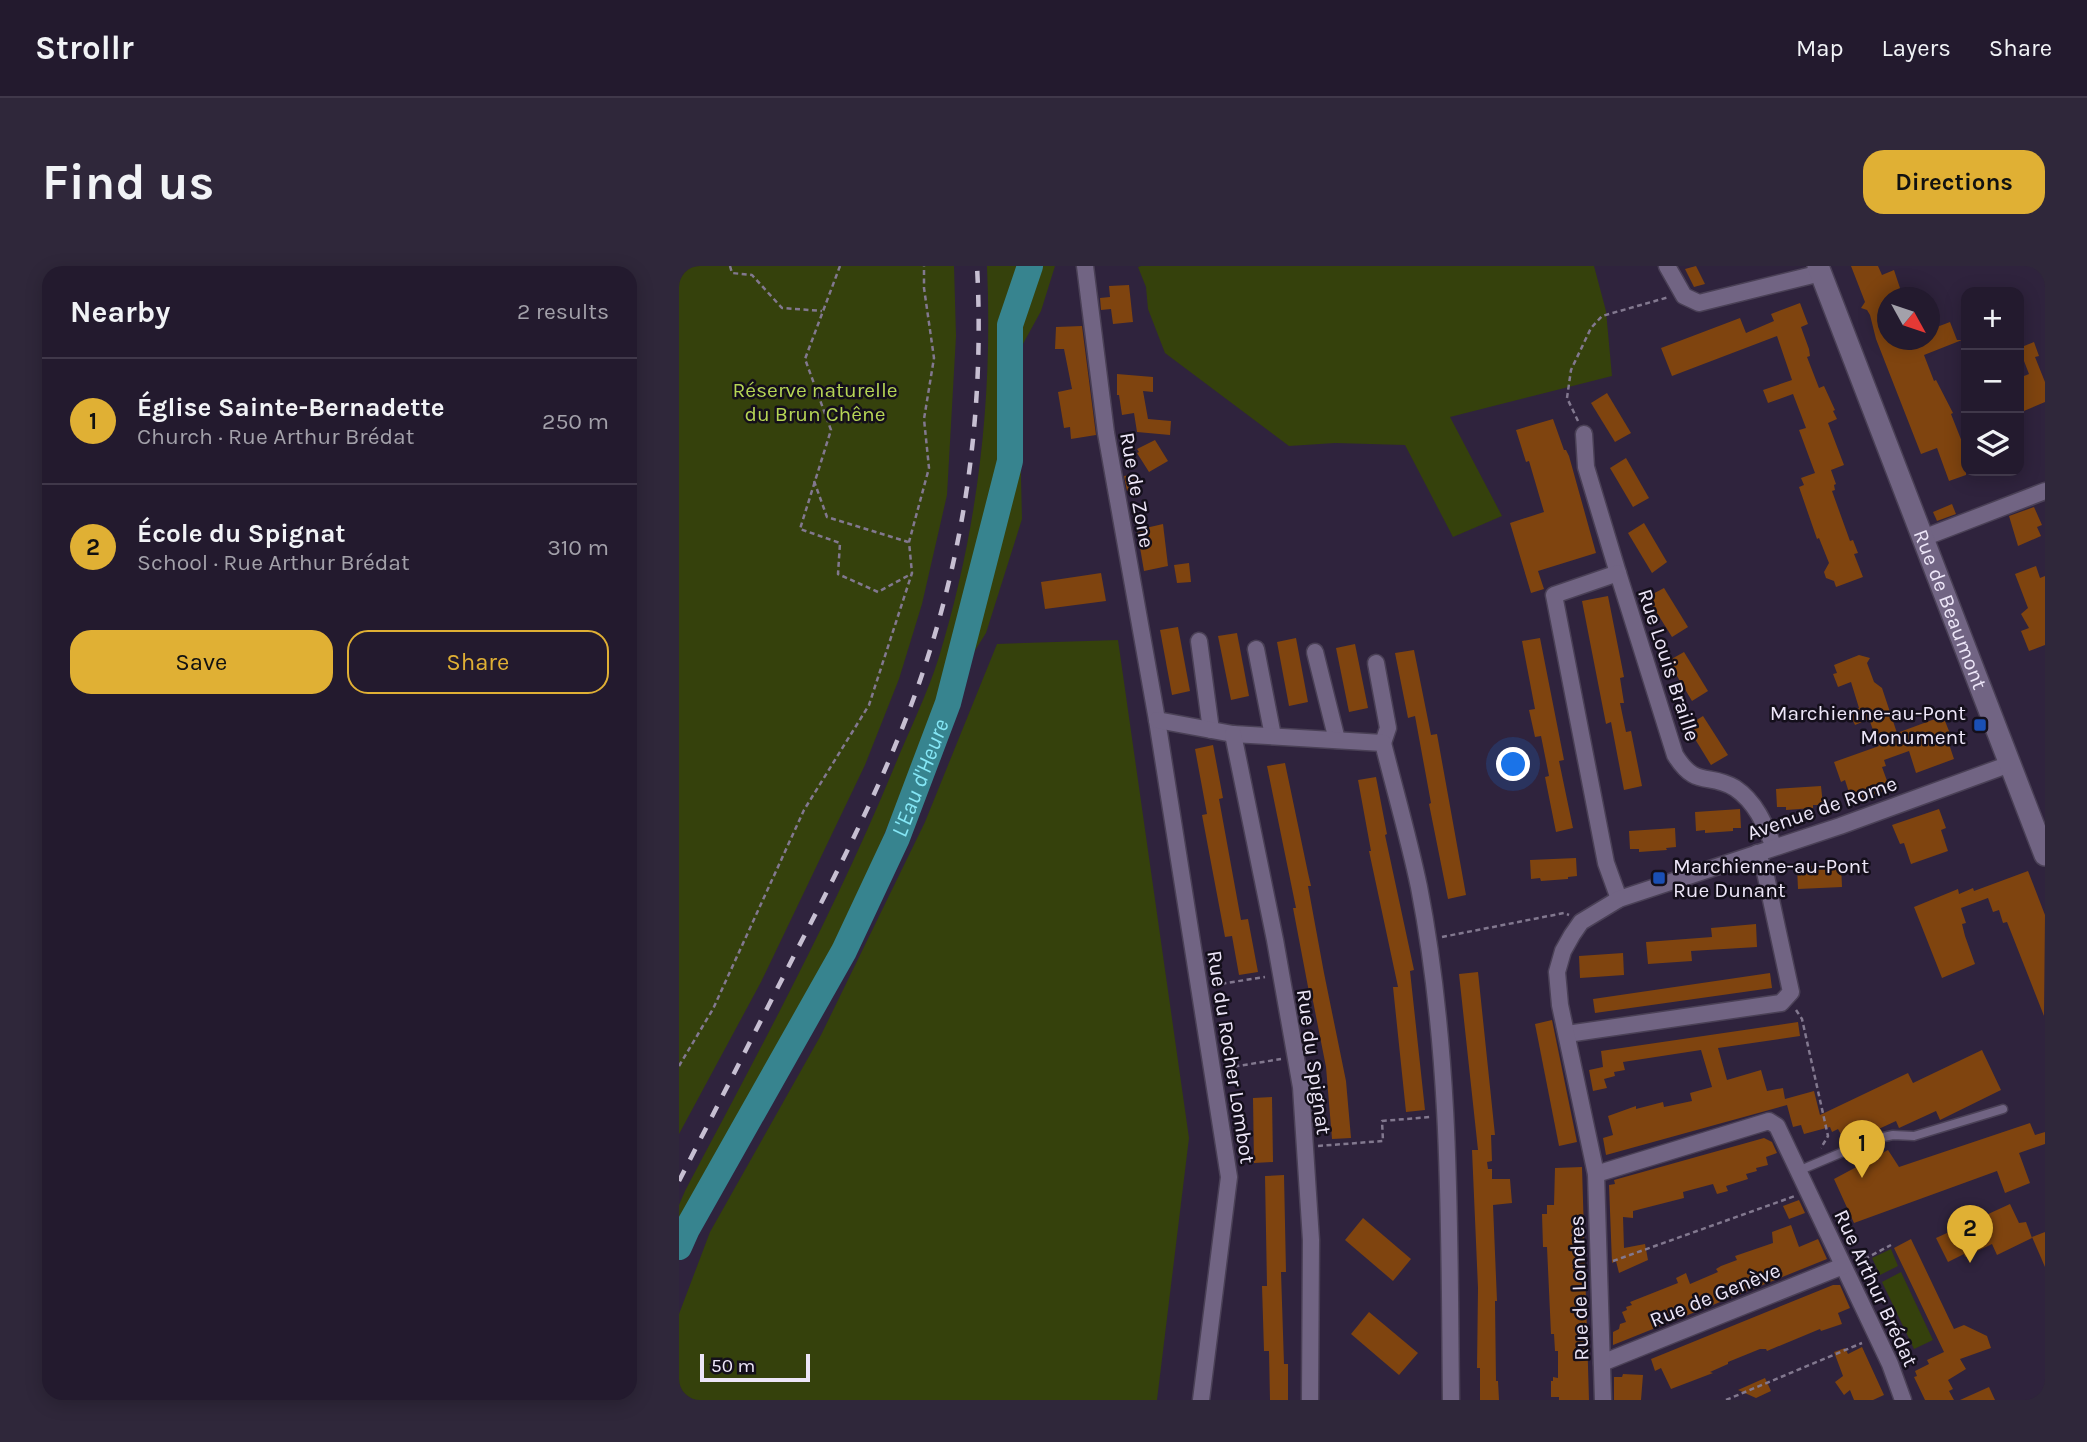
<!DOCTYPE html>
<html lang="en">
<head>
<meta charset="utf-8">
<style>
	body { margin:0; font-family:Karla,sans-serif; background:#2f273a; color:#f1f3f6 }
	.controls { position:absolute; right:21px; top:21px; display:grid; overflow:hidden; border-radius:14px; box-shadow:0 4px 18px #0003 }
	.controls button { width:63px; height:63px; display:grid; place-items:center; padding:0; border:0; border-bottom:2px solid #40384a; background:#231a2e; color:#f1f3f6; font:35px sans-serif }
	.compass { position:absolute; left:1198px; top:21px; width:63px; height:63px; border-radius:50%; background:#231a2e; box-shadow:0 4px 18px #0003; rotate:130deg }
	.scale { position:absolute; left:21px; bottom:18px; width:110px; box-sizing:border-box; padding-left:7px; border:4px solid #ede6f8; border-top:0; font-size:19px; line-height:24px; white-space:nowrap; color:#ede6f8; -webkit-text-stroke:5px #140f1b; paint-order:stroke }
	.you { position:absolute; left:835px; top:499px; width:24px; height:24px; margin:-18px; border:5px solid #fff; border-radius:50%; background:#1a73e8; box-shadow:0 0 0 10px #1a73e833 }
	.badge { display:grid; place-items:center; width:46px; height:46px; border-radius:50%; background:#e0b034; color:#111; font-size:23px; font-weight:700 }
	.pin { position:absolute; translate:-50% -58px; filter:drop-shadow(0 2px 4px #0008) }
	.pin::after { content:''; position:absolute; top:37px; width:24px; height:21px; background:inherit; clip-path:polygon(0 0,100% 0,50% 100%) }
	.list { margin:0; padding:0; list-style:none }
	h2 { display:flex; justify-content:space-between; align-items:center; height:91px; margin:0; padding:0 28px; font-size:30px }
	h2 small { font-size:23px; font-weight:400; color:#a3a1aa }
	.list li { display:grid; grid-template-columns:46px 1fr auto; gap:21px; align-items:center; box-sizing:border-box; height:126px; padding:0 28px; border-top:2px solid #40384a }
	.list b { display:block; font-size:26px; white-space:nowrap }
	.list p { margin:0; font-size:23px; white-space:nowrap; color:#a3a1aa }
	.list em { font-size:23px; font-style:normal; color:#a3a1aa }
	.actions { display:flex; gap:14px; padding:21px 28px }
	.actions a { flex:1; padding:16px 0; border:2px solid #e0b034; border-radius:21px; text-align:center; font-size:24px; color:#e0b034 }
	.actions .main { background:#e0b034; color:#111 }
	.icon { flex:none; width:38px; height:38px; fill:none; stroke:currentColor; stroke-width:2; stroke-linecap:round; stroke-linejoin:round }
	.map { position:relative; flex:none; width:1366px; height:1134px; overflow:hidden; border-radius:21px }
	header { display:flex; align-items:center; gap:42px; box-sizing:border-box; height:98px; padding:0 35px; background:#231a2e; border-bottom:2px solid #40384a }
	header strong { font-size:33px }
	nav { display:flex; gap:38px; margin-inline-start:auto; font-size:24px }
	.intro { display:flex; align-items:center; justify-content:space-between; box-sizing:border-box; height:168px; padding:0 42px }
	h1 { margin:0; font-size:49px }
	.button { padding:18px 32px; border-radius:21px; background:#e0b034; color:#111; font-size:24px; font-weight:700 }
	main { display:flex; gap:42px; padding:0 42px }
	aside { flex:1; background:#231a2e; border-radius:21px; box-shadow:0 4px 18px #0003 }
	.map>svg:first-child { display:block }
	.green { fill:#35410c }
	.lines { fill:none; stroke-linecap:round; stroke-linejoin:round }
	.river { stroke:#37848f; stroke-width:26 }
	.building { fill:#7f440f }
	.lane-casing { stroke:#4a4056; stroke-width:11 }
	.street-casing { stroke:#4a4056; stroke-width:19 }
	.secondary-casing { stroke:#4a4056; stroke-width:24 }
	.path { stroke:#82788f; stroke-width:2.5; stroke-dasharray:5 3.5; stroke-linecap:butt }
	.lane { stroke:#716483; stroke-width:8 }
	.street { stroke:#716483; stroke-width:16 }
	.secondary { stroke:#716483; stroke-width:21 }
	.rail { stroke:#c7bfd2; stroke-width:4.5; stroke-dasharray:12 12; stroke-linecap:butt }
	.transit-dot { fill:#1a4fb4; stroke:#140f1b; stroke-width:2.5 }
	.labels { text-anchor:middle; stroke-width:5; stroke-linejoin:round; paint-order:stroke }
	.park-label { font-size:21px; fill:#b6d555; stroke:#140f1b }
	.street-label { font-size:21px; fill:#ede6f8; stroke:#140f1b }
	.poi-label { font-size:21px; fill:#ede6f8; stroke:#140f1b; text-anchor:end }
	.water-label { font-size:23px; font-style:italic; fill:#85e7f6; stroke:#140f1b }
</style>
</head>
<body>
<header>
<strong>Strollr</strong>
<nav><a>Map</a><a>Layers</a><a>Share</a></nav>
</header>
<div class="intro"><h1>Find us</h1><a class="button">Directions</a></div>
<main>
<aside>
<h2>Nearby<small>2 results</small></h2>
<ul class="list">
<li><span class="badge">1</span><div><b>Église Sainte-Bernadette</b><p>Church · Rue Arthur Brédat</p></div><em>250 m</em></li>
<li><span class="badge">2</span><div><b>École du Spignat</b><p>School · Rue Arthur Brédat</p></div><em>310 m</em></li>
</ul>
<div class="actions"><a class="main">Save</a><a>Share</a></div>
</aside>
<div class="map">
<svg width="1366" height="1134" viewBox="0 0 1366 1134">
	<rect width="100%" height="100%" fill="#2f233d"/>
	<g class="green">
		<path d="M0,0h275l2,70 -9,159 -25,109 -23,75 -34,86 -104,217 -82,152z"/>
		<path d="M308,0h68l-14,45 -23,42 4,166 -36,114 -53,84 -78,188 -176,324v-24l6,-14c73,-138 148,-276 208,-421 15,-37 34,-75 46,-113 39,-129 54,-257 48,-391z"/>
		<path d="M462,0h453l12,45 6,65 -162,41 52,99 -49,21 -48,-92 -70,-2 -46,3 -124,-93 -17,-44 -2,-22 -8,-20z"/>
		<path d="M439,374l71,498 -32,262h-478v-86l31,-82 111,-197 104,-213 72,-178z"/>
		<path d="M1212,983l7,17 -18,9 -8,-17z"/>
		<path d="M1222,1006l32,68 -19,9 -32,-67z"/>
	</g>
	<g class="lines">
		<path class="river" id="s1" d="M0,981l8,-18 157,-278 53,-113 51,-135 62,-242v-136l20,-59"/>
	</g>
	<g class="building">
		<path d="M1017,0l9,18 -11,3 -9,-18z"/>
		<path d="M1172,0h27l4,9 12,-5 7,21 -14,6v43h42v-10l21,-8 7,18h5l-38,15 10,26 2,-1 17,33 -2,1 15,38v23l-17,6 -12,-33 -16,6 -45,-115 -6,-24 -3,-5 -6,-2 4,-6z"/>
		<path d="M450,19l4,37 -20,2 -2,-15 -10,1 -1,-12 10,-1 -1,-11z"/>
		<path d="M1121,37l8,21 -7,3 8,22 1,7 -3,1 12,31 5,-2 11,24 -2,1 4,8 -9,4 16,42 -13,5 5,14 -2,1 1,5 -3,1 18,50 3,-1 5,13 -4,1 9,23 -27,10 -2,-6 -8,-3 -2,-6 5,-9 -10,-25 -2,1 -18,-52 5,-2 -3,-7 14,-5 -16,-43 7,-2 -13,-34 -25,9 -5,-13 29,-10 -15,-44 -105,40 -11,-28 79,-30 6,15 28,-12 -3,-7z"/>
		<path d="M403,60l14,109 -25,4 -1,-12 -6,1 -6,-36 14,-3 -8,-40h-9l1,-22z"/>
		<path d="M1355,76l5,14 -4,1 10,25v20l-26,11v-35l10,-4 -10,-26z"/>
		<path d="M438,108l36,3v15l-10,-1 5,28 23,2 -1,14 -33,-3 -3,-19 -12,2 -3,-20h-2z"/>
		<path d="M928,127l24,40 -16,9 -24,-39z"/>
		<path d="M874,153l11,31h2l3,6 27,97 -58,18 6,18 -13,4 -21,-70 34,-11 -15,-51 -3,1 -10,-32z"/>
		<path d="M476,174l13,21 -19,11 -12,-19 2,-1 -2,-3z"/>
		<path d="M947,192l23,40 -16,9 -23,-39z"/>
		<path d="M458,208l3,14 -13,3 -3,-15z"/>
		<path d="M1273,238l4,10 -19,7 -4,-9z"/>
		<path d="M1355,241l8,18 -5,2 4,9 -23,10 -9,-30z"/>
		<path d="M965,257l23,39 -15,11 -24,-40z"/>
		<path d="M484,258l5,42 -24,5 -7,-41z"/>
		<path d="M510,297l2,19 -14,1 -3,-18z"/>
		<path d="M1357,300l4,12 5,-2v69l-16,6 -8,-20 8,-3 -8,-14 7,-6 -13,-34z"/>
		<path d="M422,307l5,28 -61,8 -4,-27z"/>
		<path d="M985,322l24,39 -16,10 -25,-40z"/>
		<path d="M929,330l16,81 -4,1 4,25h-4l6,29 5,-1 11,55 -18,4 -13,-68 -5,2 -24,-123z"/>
		<path d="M499,361l12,64 -18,4 -12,-65z"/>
		<path d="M558,367l12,63 -18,4 -13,-64z"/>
		<path d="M617,372l12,64 -19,4 -12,-64z"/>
		<path d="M861,372l24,122 -5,1 14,67 -17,4 -11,-55 4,-1 -8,-40 -6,1 -6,-27 6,-1 -13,-68z"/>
		<path d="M676,378l13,64 -19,4 -13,-64z"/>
		<path d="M735,384l17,85 6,-1 29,161 -18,4 -19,-95 2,-1 -16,-87 -7,2 -13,-65z"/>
		<path d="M1005,386l24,39 -16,10 -24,-40z"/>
		<path d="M1180,389l11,3 -3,5 7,19 8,6 15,45 46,-17 8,20 -4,2 7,21 -38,14 -7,-22 -25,9 2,6 -4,1 8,22 -38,13 -7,-22 -4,2 -7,-20 45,-16 -10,-27 -14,6 -6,-13 10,-4 -8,-26 -13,5 -5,-13 4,-1 -3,-8z"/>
		<path d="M1024,450l25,39 -17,10 -24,-39z"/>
		<path d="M534,479l10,53 -4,1 22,121 7,-1 10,53 -19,3 -7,-39 -7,1 -23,-122 5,-1 -12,-65z"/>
		<path d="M606,497l23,110 3,13h-3l16,87 22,108 5,57 -19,1 -6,-72 -15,-76 -2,1 -16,-84h3l-29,-142z"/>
		<path d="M697,511l11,57 -2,1 29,135 -4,1 15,139 -19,2 -13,-125h5l-29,-136h2l-13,-71z"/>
		<path d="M1142,520l2,19h-10v3l-27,2v-3h-9l-1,-18z"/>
		<path d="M1061,543l1,19h-8v3l-28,2v-3l-9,1 -1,-19z"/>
		<path d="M1260,543l7,19 -5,2 7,21 -37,13 -7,-21 -4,1 -8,-19z"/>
		<path d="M996,562l1,19 -10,1 1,2 -28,2v-3h-9l-1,-18z"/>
		<path d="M897,592l1,18 -9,1v2l-27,2 -1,-3 -9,1 -1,-19z"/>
		<path d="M1162,598l1,23 -44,2 -1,-22z"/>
		<path d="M1349,605l17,44 -1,101 -37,-94 -4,1 -4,-13 -6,2 -5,-14 -27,10 5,15 -4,1 3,12 10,28 -33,14 -28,-71 44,-18 1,5 14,-6 1,3z"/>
		<path d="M1077,658l1,23 -66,4 1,10 -44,3 -2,-22 66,-5 -1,-9z"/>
		<path d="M944,687l1,22 -44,3 -1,-22z"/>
		<path d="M799,706l17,163h-4l1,26 -5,1 1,7h4v10h18l2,24 -19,2 4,96h-2l1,80h2l1,19h-19v-32h-3l1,-80 -6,-138h6l-19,-176z"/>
		<path d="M1091,707l2,15 -177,25 -2,-14z"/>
		<path d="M873,754l25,122 -18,4 -24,-122z"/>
		<path d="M1119,756l2,14 -82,12 9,32 34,-10 6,21 16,-3 2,11 29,-8 6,24 88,-42 5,10 69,-33 19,40 -61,30 -4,-9 -37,17 -3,-7 -50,23 -8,-15 -6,3 -2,-5 -26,7 -3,-9 -8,2 -6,-22 -181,50 -3,-17 10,-3 -5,-19 28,-10v3l27,-7 1,5 28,-6 -2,-8 22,-6 -11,-37 -78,12 2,8 -11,2 1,4 -11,3 3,9 -14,3 -4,-21 14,-3 -2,-16z"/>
		<path d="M593,831l1,65 -19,1 -1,-65z"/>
		<path d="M1351,857l5,12 10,-3v12l-26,9 11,30 -25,10 -8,-22 -143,52 -20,-44 54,-29 11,17z"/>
		<path d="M1085,872l8,4 5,11 -11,4 2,8 -12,3 1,3 -11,3 2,5 -22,7 2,5 -11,3 -4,-10 -30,8 1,6 -51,13v7l-10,-1 1,31 21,-4 3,16 -29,13 -3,-12 -4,2 -3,-78 6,-1 -1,-4z"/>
		<path d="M903,901l7,233h-30v-3h-8v-16h2v-4l5,1v-27h-3l-1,-17h-3l-4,-87h-4l-1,-33h5v-9h7l1,-37z"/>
		<path d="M605,909l2,97h-5l3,92h4v36h-18l-1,-49h-5l-2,-65h5l-2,-110z"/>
		<path d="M1120,934l6,13 -16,6 -6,-13z"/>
		<path d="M1331,938l9,19 7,-1 6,16 -35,17 -5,-11 -27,13 -1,-3 -16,8 -12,-24z"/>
		<path d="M684,952l48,41 -18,22 -48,-41z"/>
		<path d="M1112,959l8,22 19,-8 9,20 -214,86v-13l6,-3 1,-5 6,-2 -4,-10 5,-2 -1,-3 6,-2 -2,-3 48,-19 -2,-5 10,-5 4,11 28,-12 -2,-3 5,-3 16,-6 -2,-4 38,-13 -1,-11z"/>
		<path d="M1366,966v35l-13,-30z"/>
		<path d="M1232,973l43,90 10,-4 23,11 4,12 -31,11 6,10 -18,11 5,9 -4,2 5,9h-29l-11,-23 3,-1 -2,-5 14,-7 -2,-4 17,-8 -50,-104z"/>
		<path d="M1154,1019h7l10,23 -12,5 4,11 -21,7 -1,-2 -53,22 -1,-2h-6l-32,13v2l-18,8 3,1 -42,16 -10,-21 -6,3 -4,-12z"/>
		<path d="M690,1046l49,41 -19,22 -48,-41z"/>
		<path d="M1183,1081l22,48 -11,5h-19l-4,-10 -6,5 -9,-13 8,-6 -9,-24 11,-4 3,6z"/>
		<path d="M944,1108l20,1 -2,25h-27v-23h8z"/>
		<path d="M1086,1112l6,13 -15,7 -18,-8z"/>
		<path d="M1310,1121l6,13h-35z"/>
	</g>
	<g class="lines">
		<g class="lane-casing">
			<path id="lane" d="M1119,905l76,-32 19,-4 21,1 89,-27"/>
		</g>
		<g class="street-casing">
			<g id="street">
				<path d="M406,0l21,167 51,287 72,457 -28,223"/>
				<path d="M988,0l17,30 15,7 122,-30"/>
				<path d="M905,168l2,33 32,106"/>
				<path d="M1244,272l122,-47"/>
				<path d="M520,375l12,89"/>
				<path d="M577,383l17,87"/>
				<path d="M636,386l22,88"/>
				<path d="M697,397l12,65 -5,15"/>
				<path d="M478,454l76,14 150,9c12,48 26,96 36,144 33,169 30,342 32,513"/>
				<path d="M554,468l42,206 26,147 10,153 -1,160"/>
				<path d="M940,633l-13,-36 -52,-268 64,-22 57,182c21,34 33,17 60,33 21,14 30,37 39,59"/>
				<path d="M888,768l214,-31 10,-11 -26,-120 -8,-19"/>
				<path d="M917,908l173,-53 8,5 113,238 13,36"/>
				<path d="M923,1097l241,-97"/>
				<path d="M924,1134l-7,-226 -36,-169 -3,-33 6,-21 9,-16 9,-13 38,-23 221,-73 170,-62"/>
			</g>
		</g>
		<g class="secondary-casing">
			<g id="secondary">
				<path id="s2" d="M1139,0l227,589"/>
			</g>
		</g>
		<g class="path">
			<path d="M51,0l2,7 20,2 30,33 40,3"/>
			<path d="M161,0l-35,93 26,71 -31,99 40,14 -2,31 40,18 33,-18"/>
			<path d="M899,155l-11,-23 4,-28 20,-42 11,-12 67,-19"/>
			<path d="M135,215l13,36 81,25"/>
			<path d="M763,671l122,-24 5,2"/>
			<path d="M534,719l52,-8"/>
			<path d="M1117,744l6,9 26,117 -7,12"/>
			<path d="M0,800l34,-57 91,-199 65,-105 43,-132 -3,-31 20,-74 -5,-49 10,-61 -10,-70v-22"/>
			<path d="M547,802l55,-9"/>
			<path d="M639,880l65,-5 -1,-20 48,-4"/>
			<path d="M934,995l182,-65"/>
			<path d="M1178,997l34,-18"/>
			<path d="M1047,1134l136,-57"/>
		</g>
		<use href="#lane" class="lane"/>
		<use href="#street" class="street"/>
		<use href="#secondary" class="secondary"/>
		<path class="rail" d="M0,915c40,-78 80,-157 120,-235 50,-97 100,-195 132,-299 38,-123 53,-253 46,-381"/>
	</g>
	<g class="transit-dot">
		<rect x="1294" y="452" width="14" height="14" rx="3.5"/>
		<rect x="973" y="605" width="14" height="14" rx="3.5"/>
	</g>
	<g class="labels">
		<g class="park-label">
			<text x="136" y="131">Réserve naturelle<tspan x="136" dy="24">du Brun Chêne</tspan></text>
		</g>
		<g class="street-label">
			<text transform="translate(458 224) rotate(80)" y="7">Rue de Zone</text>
			<text dy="7" stroke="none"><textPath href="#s2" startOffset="368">Rue de Beaumont</textPath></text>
			<text transform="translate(990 399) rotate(72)" y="7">Rue Louis Braille</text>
			<text transform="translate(1143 542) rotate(-19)" y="7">Avenue de Rome</text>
			<text transform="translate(552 791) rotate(81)" y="7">Rue du Rocher Lombot</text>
			<text transform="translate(635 796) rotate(82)" y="7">Rue du Spignat</text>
			<text transform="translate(900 1022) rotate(-92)" y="7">Rue de Londres</text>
			<text transform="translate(1197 1022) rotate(65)" y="7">Rue Arthur Brédat</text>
			<text transform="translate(1036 1029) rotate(-22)" y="7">Rue de Genève</text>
		</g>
		<g class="poi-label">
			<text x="1287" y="454">Marchienne-au-Pont<tspan x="1287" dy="24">Monument</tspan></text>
			<text x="994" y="607" text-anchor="start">Marchienne-au-Pont<tspan x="994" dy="24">Rue Dunant</tspan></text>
		</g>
		<g class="water-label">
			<text dy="8" stroke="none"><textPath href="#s1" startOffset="528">L'Eau d'Heure</textPath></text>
		</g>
	</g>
</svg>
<div class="controls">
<button>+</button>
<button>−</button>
<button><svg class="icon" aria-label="layers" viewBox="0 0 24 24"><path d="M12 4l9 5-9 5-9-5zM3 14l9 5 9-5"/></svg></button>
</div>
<svg class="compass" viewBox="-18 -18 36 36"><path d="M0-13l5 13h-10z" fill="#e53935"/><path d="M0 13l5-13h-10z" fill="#a3a1aa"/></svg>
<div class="scale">50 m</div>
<div class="you"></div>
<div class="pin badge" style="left:1183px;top:912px">1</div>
<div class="pin badge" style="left:1291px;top:997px">2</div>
</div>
</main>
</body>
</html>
